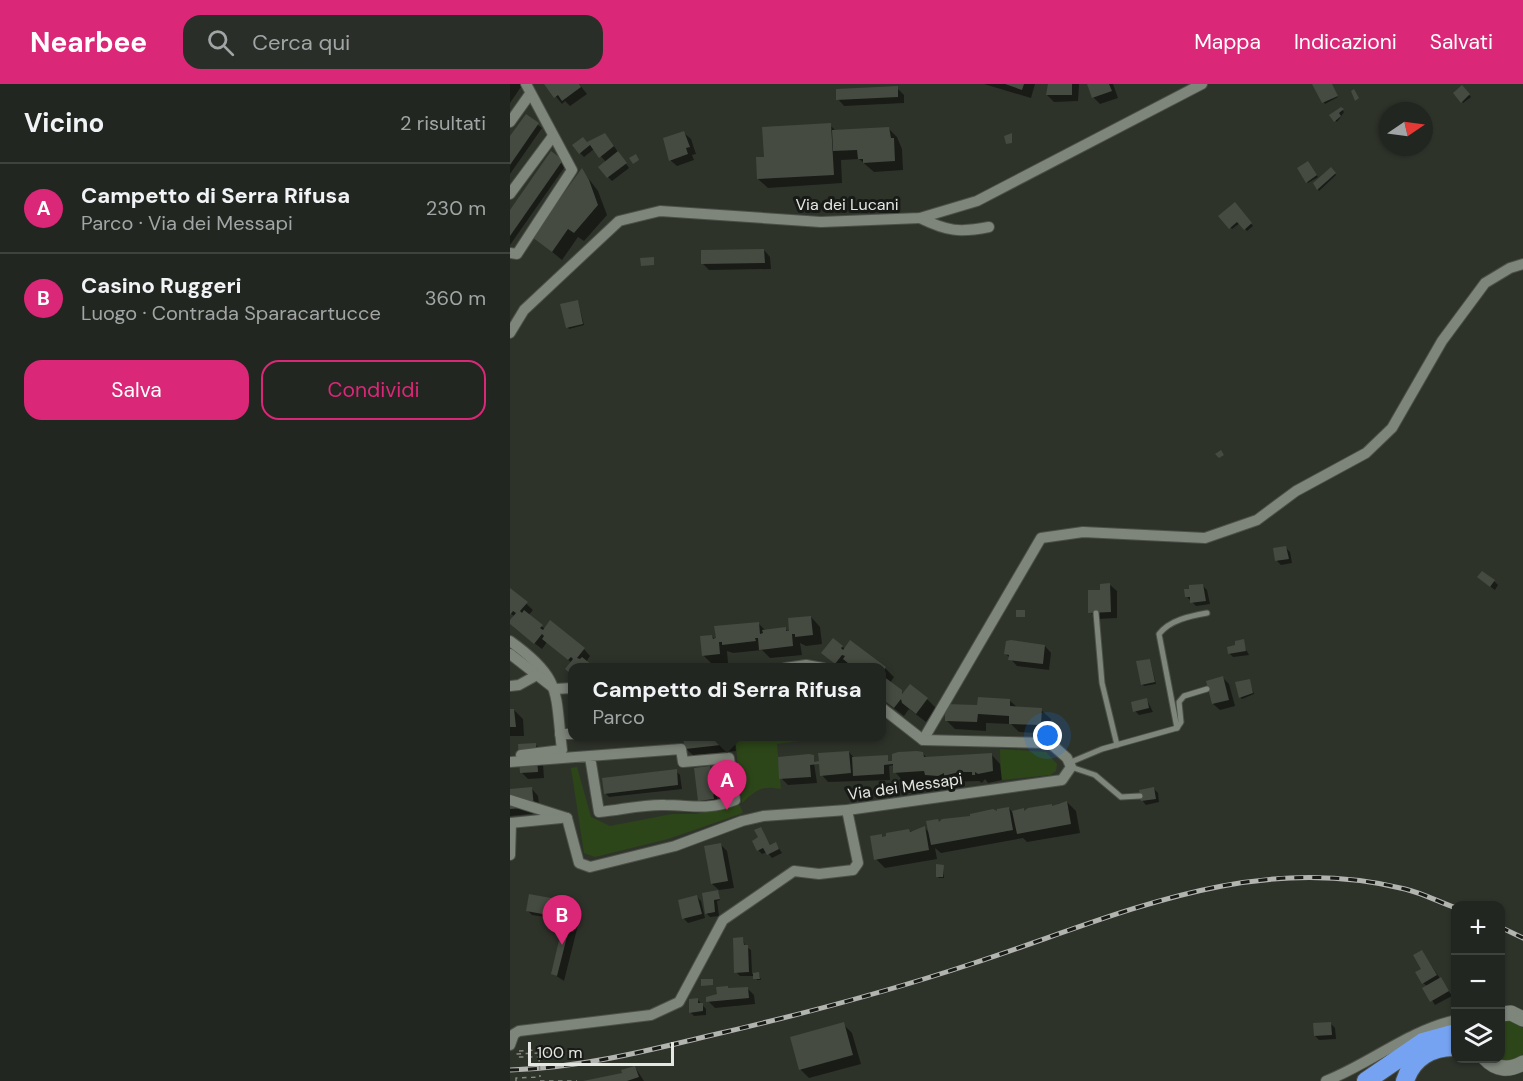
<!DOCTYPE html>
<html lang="it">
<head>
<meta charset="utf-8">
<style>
	body { margin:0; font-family:"DM Sans",sans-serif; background:#2a2e29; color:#f1f3f6 }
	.controls { position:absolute; right:18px; bottom:18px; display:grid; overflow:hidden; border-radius:12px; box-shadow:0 2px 4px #0004 }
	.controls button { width:54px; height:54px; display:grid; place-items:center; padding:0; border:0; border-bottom:2px solid #3f433e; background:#222620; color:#f1f3f6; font:30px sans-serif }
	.compass { position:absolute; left:869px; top:18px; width:54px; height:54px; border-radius:50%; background:#222620; box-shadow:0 2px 4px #0004; rotate:77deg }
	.scale { position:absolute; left:18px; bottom:15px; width:146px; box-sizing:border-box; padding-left:6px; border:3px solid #e5e8e2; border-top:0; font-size:16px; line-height:21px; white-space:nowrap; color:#e5e8e2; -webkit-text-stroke:4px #171a16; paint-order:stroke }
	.you { position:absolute; left:538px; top:652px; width:21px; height:21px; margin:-15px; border:4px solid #fff; border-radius:50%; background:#1a73e8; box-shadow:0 0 0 9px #1a73e833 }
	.badge { display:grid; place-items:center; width:39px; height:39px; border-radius:50%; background:#db2777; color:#fff; font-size:20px; font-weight:700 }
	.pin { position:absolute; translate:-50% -50px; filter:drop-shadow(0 2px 3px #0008) }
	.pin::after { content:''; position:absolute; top:32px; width:21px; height:18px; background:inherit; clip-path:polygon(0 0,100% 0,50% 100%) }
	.popup { position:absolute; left:58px; top:579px; width:318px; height:78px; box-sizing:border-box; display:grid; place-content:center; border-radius:12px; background:#222620; filter:drop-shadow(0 2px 4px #0005); font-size:20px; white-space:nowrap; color:#a2a5a5 }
	.popup b { font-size:22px; color:#f1f3f6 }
	.popup::after { content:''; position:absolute; left:50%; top:100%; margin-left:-12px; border:12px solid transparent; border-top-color:#222620 }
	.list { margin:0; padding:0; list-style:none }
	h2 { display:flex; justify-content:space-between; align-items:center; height:78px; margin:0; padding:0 24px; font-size:26px }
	h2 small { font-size:20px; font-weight:400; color:#a2a5a5 }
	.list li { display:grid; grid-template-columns:39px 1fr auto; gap:18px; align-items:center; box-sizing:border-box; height:90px; padding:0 24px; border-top:2px solid #3f433e }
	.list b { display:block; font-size:22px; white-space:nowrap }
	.list p { margin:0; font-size:20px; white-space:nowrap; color:#a2a5a5 }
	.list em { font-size:20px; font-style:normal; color:#a2a5a5 }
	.actions { display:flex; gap:12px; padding:18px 24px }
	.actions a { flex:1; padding:14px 0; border:2px solid #db2777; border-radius:18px; text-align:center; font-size:21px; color:#db2777 }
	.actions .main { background:#db2777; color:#fff }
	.icon { flex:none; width:33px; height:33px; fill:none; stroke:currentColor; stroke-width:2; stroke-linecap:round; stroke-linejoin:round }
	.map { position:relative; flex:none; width:1013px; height:997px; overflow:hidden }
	header { display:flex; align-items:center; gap:36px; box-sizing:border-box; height:84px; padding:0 30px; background:#db2777; color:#fff }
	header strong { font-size:28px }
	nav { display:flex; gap:33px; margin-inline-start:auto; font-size:21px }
	.search { width:420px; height:54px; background:#2a2e29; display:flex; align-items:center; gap:15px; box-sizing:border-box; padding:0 21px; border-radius:18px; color:#a2a5a5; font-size:22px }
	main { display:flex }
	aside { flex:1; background:#222620 }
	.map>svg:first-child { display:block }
	.green { fill:#2d4619 }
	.shadow { fill:#0007 }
	.building { fill:#454b41 }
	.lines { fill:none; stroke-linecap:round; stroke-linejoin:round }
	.lane-casing { stroke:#4c5048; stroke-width:7 }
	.street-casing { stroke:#4c5048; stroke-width:12 }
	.secondary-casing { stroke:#4c5048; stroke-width:16 }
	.highway-casing { stroke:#4c5048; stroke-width:20 }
	.path { stroke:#848880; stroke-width:1.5; stroke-dasharray:4.5 4.5; stroke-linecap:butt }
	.lane { stroke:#7e857a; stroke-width:5 }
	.street { stroke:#7e857a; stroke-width:10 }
	.secondary { stroke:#7e857a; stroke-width:15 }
	.highway { stroke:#75a3f2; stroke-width:18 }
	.rail-casing { stroke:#b2b5af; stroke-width:5 }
	.rail { stroke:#171a16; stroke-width:3; stroke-dasharray:9; stroke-linecap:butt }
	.path-bridge { stroke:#848880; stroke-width:1.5; stroke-dasharray:4.5 4.5; stroke-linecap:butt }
	.labels { text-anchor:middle; stroke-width:6; stroke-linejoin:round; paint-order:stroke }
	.street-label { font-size:16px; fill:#e5e8e2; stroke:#171a16 }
</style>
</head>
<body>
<header>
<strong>Nearbee</strong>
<div class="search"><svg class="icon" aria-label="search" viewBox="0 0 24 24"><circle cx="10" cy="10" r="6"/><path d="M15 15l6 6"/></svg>Cerca qui</div>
<nav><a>Mappa</a><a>Indicazioni</a><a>Salvati</a></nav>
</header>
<main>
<aside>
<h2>Vicino<small>2 risultati</small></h2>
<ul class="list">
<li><span class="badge">A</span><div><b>Campetto di Serra Rifusa</b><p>Parco · Via dei Messapi</p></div><em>230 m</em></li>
<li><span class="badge">B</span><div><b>Casino Ruggeri</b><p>Luogo · Contrada Sparacartucce</p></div><em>360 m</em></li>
</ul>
<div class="actions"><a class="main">Salva</a><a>Condividi</a></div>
</aside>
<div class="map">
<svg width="1013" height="997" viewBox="0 0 1013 997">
	<rect width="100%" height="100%" fill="#2e332a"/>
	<g class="green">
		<path d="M225,653h95l-53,7 4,45c-20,-4 -25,1 -39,14z"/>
		<path d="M490,665l46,3 11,12 -1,7 -6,4 -49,5z"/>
		<path d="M67,683l14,50 19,9 62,-12h24l43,-10 4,9 -75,26 -73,18 -11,-4 -13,-85z"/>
		<path d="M999,935l14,9v26c-8,8 -18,9 -28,5l5,-1 1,-38z"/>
	</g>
	<g class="shadow">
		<path d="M0,0h13l-13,19z"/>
		<path d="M36,0h33l8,10 -17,12 -5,-5 -3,3z"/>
		<path d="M474,0h51l-4,14z"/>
		<path d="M539,0h30l-1,17 -24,1 -7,-7z"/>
		<path d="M579,0h24l5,14 -18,6 -7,-7z"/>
		<path d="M804,0h17l7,13 -13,7z"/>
		<path d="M952,3l9,10 -8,6 -8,-9z"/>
		<path d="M387,4l7,7v8l-60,3 -6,-7z"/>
		<path d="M831,24l3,4 -7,10 -6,-7z"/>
		<path d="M16,32l16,12 -32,46v-35z"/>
		<path d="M320,41l6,6 52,-3 9,9 5,12 1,21 -29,2 -15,-13 -18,1 1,23 -74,5 -10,-9 7,-21z"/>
		<path d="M174,49l7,6 5,15 -4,1 2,5 -17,6 -7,-6z"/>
		<path d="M99,55l20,29 -17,13 -4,-4 -2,-15 -12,-13 -10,8 -4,-4 8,-10z"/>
		<path d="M41,69l15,12 -56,80v-33z"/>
		<path d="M799,80l9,13 -10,6 -1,-1z"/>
		<path d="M821,85l5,6 -17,16 -4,-7z"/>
		<path d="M72,86l16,21 9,24 -23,26 -6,-4 -16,23 -28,-23z"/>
		<path d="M725,120l18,22 -6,5 -7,-8 -8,6 -11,-13z"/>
		<path d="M254,166l6,7 1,12 -62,1 -6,-6z"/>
		<path d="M68,217l6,24 -15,4 -1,-2z"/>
		<path d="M776,464l4,4 2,11 -11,2 -4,-4z"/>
		<path d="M973,497h11l4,4 -3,5z"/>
		<path d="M600,501l7,6v27l-20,1 -7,-7 12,-21z"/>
		<path d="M692,501l5,5 3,14 -14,2 -10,-10z"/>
		<path d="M0,505l23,21 -5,6 17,13 6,-7 33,27 6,7 -4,6 6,6h-20v6l-5,-5 5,-6 -25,-21 -5,7 -26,-20 -6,-6 4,-7 -4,-3z"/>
		<path d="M301,533l9,10 2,17 -16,2 -6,-3 2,12 -32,3 -8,-8 -29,3 -6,-2 1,12 -16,1 -9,-9 9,-19 5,6 41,-19 8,8 19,-2 6,5z"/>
		<path d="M731,557l8,14 -16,2 -4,-4z"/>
		<path d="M535,562l6,7 -2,17 -32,-4 -11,-12z"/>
		<path d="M332,563l43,21 9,9 -4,6 14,11 23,5 9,9 -10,14 -17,-13 -5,7 -22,-17v-31h-29l-2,-3 -3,3h-9l-16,-15z"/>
		<path d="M640,576l6,24 -12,2 -2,-2z"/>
		<path d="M712,593l7,7 6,22 -15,4 -7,-6z"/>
		<path d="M739,596l5,14 -12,5 -2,-2z"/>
		<path d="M499,616l9,8 23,2 10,9 -1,15 -31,-2 -8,-8 -25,-1v8l-31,-2 -9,-9 33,-13z"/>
		<path d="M637,616l6,12 -14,3 -4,-4z"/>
		<path d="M0,626h4l9,9 1,17h-14z"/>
		<path d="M206,652h14l5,6 1,9 -43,4 -7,-6z"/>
		<path d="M26,661l6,6 2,27 -16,1 -6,-6z"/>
		<path d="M339,668l6,7 32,-2 2,6 33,-10 5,5 64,-4 9,10 2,16 -14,3 -3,-4 -3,4 -3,-2 -29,1 -2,2h-13l-4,-4 -27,2 -9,-10 -1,-7 -5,1 1,14 -62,2 -6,-7z"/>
		<path d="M303,673l4,26 -29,2 -7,-7z"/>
		<path d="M200,684l4,4 4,31 -14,2 -4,-5z"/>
		<path d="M166,687l4,4 2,14 -73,8 -4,-4z"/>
		<path d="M22,705l6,7 2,17 -30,3v-25z"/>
		<path d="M644,705l4,4 1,9 -13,3 -4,-5z"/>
		<path d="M557,718l9,9 4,22 -53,9 -4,-4 -82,15 -6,-5 2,11 -52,9 -9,-9 5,-23 3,2 41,-10 5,6 10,-11 60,-9 9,-6 3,4h13l33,-5 -1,-3z"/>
		<path d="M251,745l10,17 5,-2 6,9 -10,5 -5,-6 -5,2 -4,-4z"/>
		<path d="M211,761l6,6 7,37 -15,2 -7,-6z"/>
		<path d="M433,782l1,12h-5l-2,-2z"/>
		<path d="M208,808l2,8 -3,1 2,15 -9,1 -4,-4z"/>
		<path d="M187,813l4,4 4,17 -17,5 -4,-4z"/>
		<path d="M41,815l4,4 -3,15 -20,-3 -4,-4z"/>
		<path d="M64,826l6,7 -16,64 -12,-8 10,-38 -7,-7 13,-7 -6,-7z"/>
		<path d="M233,855l2,7 6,4 1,24h7l2,6h-4l-2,-4h-15l-4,-4z"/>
		<path d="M912,868l30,44 -17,9 -11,-17 3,-2 -4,-3z"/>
		<path d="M237,904l7,7 1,9 -40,4 -7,-7z"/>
		<path d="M187,915l9,10v6l-12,1 -4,-4z"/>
		<path d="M820,939l5,5 1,11 -17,1 -4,-4z"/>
		<path d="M333,940l9,9 9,31 -52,14 -9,-9z"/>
		<path d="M125,983l9,14h-46l26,-7z"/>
	</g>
	<g class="building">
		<path d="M34,0h35l2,3 -19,14 -4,-6 -4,3z"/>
		<path d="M495,0h19l-2,6z"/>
		<path d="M538,0h24v11h-26z"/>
		<path d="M577,0h22l3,7 -20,7z"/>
		<path d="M802,0h20l6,12 -16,7z"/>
		<path d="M952,1l8,9 -9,9 -8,-10z"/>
		<path d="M388,2v11l-62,3v-11z"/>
		<path d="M844,5l5,9 -4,3 -4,-10z"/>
		<path d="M831,23l3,2 -5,4 2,3 -7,6 -5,-7z"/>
		<path d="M16,30l13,9 -29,42v-29z"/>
		<path d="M321,39l3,52 -77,4 -1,-22h8l-2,-30z"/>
		<path d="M379,43l2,11h3l1,23 -32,2v-4h-5l-1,-9 -24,1 -1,-21z"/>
		<path d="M174,47l6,16 -4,1 2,6 -19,7 -6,-23z"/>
		<path d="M95,49l9,13 -15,12 -9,-13 -11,9 -7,-9 11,-8 4,5z"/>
		<path d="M502,49v10l-6,1 -2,-8z"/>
		<path d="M41,67l12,9 -53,76v-26z"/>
		<path d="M108,67l9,12 -20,15 -9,-11z"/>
		<path d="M126,70l3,6 -6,4 -4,-6z"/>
		<path d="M798,77l9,14 -11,8 -9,-15z"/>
		<path d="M821,83l5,6 -19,17 -4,-7z"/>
		<path d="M72,84l7,12 9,25 -24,28 -6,-4 -16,23 -20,-15z"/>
		<path d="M725,118l17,21 -8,7 -7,-8 -8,7 -11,-13z"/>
		<path d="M254,165l1,14 -64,1v-14z"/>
		<path d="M144,173v8l-13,1 -1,-8z"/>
		<path d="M68,216l5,24 -17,4 -6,-24z"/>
		<path d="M711,366l3,5 -5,3 -4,-4z"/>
		<path d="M776,462l3,13 -14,2 -2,-13z"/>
		<path d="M972,487l13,9 -5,7 -13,-10z"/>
		<path d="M600,499l1,29 -23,1v-23h12v-6z"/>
		<path d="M693,500l3,17 -16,2v-6h-5l-1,-8h5v-4z"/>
		<path d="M0,504l18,14 -8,9 2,2 2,-3 19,15 -3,3 3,2 7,-10 35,28 -8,10 3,1 2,-2 10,8 -3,3h-17v7l-7,-6 8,-10 -2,-2 -3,3 -26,-21 2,-3 -2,-2 -8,10 -24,-20v-4l6,-7 -3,-2 -3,4z"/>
		<rect x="506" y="526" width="9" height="7"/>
		<path d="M301,532l2,19 -18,2v-3h-3l1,12 -34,4 -1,-12h-3l1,3 -34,4v-3h-3l1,12 -18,2 -2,-20 12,-1 1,4 3,-1 -2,-12 45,-4 1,12 3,-1 -1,-3 24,-3v4h3l-1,-13z"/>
		<path d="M323,554l10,8 -2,2 2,2 7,-10 36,27 -4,6v-5h-28l-11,-9 2,-3 -3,-1 -7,9 -14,-11z"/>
		<path d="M734,555l2,12 -18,3 -1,-7 8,-2v-4z"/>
		<path d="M501,556l34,5 -2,19 -35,-4 1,-5 -5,-1 2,-13z"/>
		<path d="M640,575l5,23 -14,3 -5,-24z"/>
		<path d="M373,592l19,14v4l8,-10 18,14 -12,16 -14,-11 -1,-4 -7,9 -12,-9z"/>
		<path d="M713,592l6,24 -17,4 -6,-23z"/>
		<path d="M740,595l3,14 -14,5 -4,-16z"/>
		<path d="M468,613l32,2v7l32,2 -1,17 -32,-1v-8l-31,-2 -1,8 -32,-1v-17l32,1z"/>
		<path d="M637,614l2,10 -16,4 -2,-10z"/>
		<path d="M0,625h4l2,18h-6z"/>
		<path d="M192,652h27l1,8 -45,5 -2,-10z"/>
		<path d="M26,659l2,29 -18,1 -2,-29z"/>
		<path d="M339,667l2,22 -31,3 -1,-12 -9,1 1,12 -32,2 -1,-22 31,-3 5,1v7l5,-1 -1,-8z"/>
		<path d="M407,667l6,1 1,5 68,-4 1,18 -15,3 -3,-2v3h-3v-3h-13l-15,4v-3l-6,3 -13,-1 -1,-4 -31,2v-9l-9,1v9l-31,2 -1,-19 36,-2v6h4v-7l6,-2z"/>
		<path d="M200,682l4,33 -16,2 -4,-33z"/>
		<path d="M167,685l1,16 -74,9 -2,-16z"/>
		<path d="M22,703l2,20 -24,2v-20z"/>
		<path d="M644,703l2,12 -15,2 -2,-11z"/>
		<path d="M557,717l4,23 -54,10 -5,-23 12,-3v3l4,-3 24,-4v2z"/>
		<path d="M499,723l4,23 -82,15 -5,-24 12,-2 1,3 3,-3 28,-3v-2l23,-5 4,2v-2z"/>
		<path d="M415,742l4,24 -55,10 -4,-24 12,-2v3l4,-1v-3l23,-4 1,3z"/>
		<path d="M251,743l9,18 6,-3 3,7 -12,6 -4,-7 -6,3 -5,-10 6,-4 -4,-7z"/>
		<path d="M211,759l7,38 -17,3 -7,-38z"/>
		<path d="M426,780l8,1 -1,12h-7z"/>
		<path d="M208,806l2,9 -6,1 1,12 -10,2 -3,-21z"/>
		<path d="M19,810l22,4 -3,17 -22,-4z"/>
		<path d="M187,811l5,19 -20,5 -4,-19z"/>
		<path d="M52,821l12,4 -17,67 -6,-2 9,-38v-6l-6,-1 1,-7 8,1 1,-4h5v-3l-9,-1z"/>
		<path d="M233,853l1,8h4l1,27 -15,1 -1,-35z"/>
		<path d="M912,866l15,25 -15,9 -7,-12 6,-3 -8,-14z"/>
		<path d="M249,888l1,7h-7v-6z"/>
		<path d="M931,893l8,14 -19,11 -8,-14z"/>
		<path d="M191,895h12v6l-12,1z"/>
		<path d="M218,902v2l20,-1 1,11 -43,4v-5l11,-3 -1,-7z"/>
		<path d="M188,914v5h5v8l-14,2v-14z"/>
		<path d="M334,938l9,33 -54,15 -9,-33z"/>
		<path d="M821,938l1,13 -18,1 -1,-13z"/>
		<path d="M125,982l4,11 -12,4h-44l39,-8 -1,-3z"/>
	</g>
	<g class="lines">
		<g class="lane-casing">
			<g id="lane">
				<path d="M586,529l6,70 15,62"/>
				<path d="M667,644l-18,-94c11,-14 31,-18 48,-21"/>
				<path d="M561,678l31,-13 75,-21 4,-6 -2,-20 5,-6 23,-7"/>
				<path d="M561,683l24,8 26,22 19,-1"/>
			</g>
		</g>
		<g class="street-casing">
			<g id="street">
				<path d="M0,38l20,-28"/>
				<path d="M0,110l43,-58"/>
				<path d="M410,134c27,13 39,15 69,9"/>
				<path d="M0,169l7,1 55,-84 -46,-86"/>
				<path d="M0,249l14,-23 95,-89 41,-10 161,11 99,-4 57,-17 225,-117"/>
				<path d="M0,557c52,37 45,50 52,109l-41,5"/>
				<path d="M0,570l45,35 17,-1"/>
				<path d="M275,584l21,-3 17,3"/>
				<path d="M0,602l9,-1 18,-10"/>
				<path d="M50,650h12"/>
				<path d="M413,656l118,-202 42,-6 122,6 52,-18 39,-29 70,-38 26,-25 50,-87 43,-58 25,-15 13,-4"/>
				<path d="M0,678l171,-13 2,13 46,-4 6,42c-28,11 -43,5 -70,5 -21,-1 -44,5 -66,7l-9,-55"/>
				<path d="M0,716l57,18"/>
				<path d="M57,734l12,45 11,4 85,-21 67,-25 21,-5 84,-6 215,-30 9,-13 -4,-9 -17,-15 -127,-3 -41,-32"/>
				<path d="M0,739l51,-5"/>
				<path d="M0,771l1,-32"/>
				<path d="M0,961l4,-11 5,-3 132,-16 28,-13 44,-82 71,-49 25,3 34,-4 5,-7 -11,-53"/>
				<path d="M816,997c45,-18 82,-50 130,-61"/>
			</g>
		</g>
		<g class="secondary-casing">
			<g id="secondary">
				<path d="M990,930l11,-1 12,6"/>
				<path d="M975,974c11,12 24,13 38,5"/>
			</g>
		</g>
		<g class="highway-casing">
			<g id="highway">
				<path d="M856,997l57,-39 33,-9"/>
				<path d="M895,997c7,-23 27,-35 51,-34"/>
			</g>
		</g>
		<g class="path">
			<path d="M9,967l40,-2v3l-42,2v3h22"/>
			<path d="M6,997v-3l24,-1"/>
			<path d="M30,997h37"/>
		</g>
		<use href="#lane" class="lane"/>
		<use href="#street" class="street"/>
		<use href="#secondary" class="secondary"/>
		<use href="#highway" class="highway"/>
		<g class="rail-casing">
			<g id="rail">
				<path d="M990,843l23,11"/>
				<path d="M0,986c67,-2 133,-18 198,-34 87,-20 175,-43 260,-71 146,-47 280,-115 437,-76 17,4 34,13 51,19"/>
			</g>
		</g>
		<use href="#rail" class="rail"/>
		<path class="path-bridge" d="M29,973l1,20"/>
	</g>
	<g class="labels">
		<g class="street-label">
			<text x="337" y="126">Via dei Lucani</text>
			<text transform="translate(395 702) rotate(-8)" y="6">Via dei Messapi</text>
		</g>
	</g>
</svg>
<div class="controls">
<button>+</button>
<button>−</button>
<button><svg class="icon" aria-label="layers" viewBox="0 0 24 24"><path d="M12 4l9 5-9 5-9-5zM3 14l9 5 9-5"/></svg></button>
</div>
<svg class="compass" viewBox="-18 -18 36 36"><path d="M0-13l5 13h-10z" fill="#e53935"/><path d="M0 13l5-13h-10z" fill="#a2a5a5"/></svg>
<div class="scale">100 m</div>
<div class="you"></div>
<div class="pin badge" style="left:217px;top:726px">A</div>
<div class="popup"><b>Campetto di Serra Rifusa</b>Parco</div>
<div class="pin badge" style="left:52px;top:861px">B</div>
</div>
</main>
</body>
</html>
